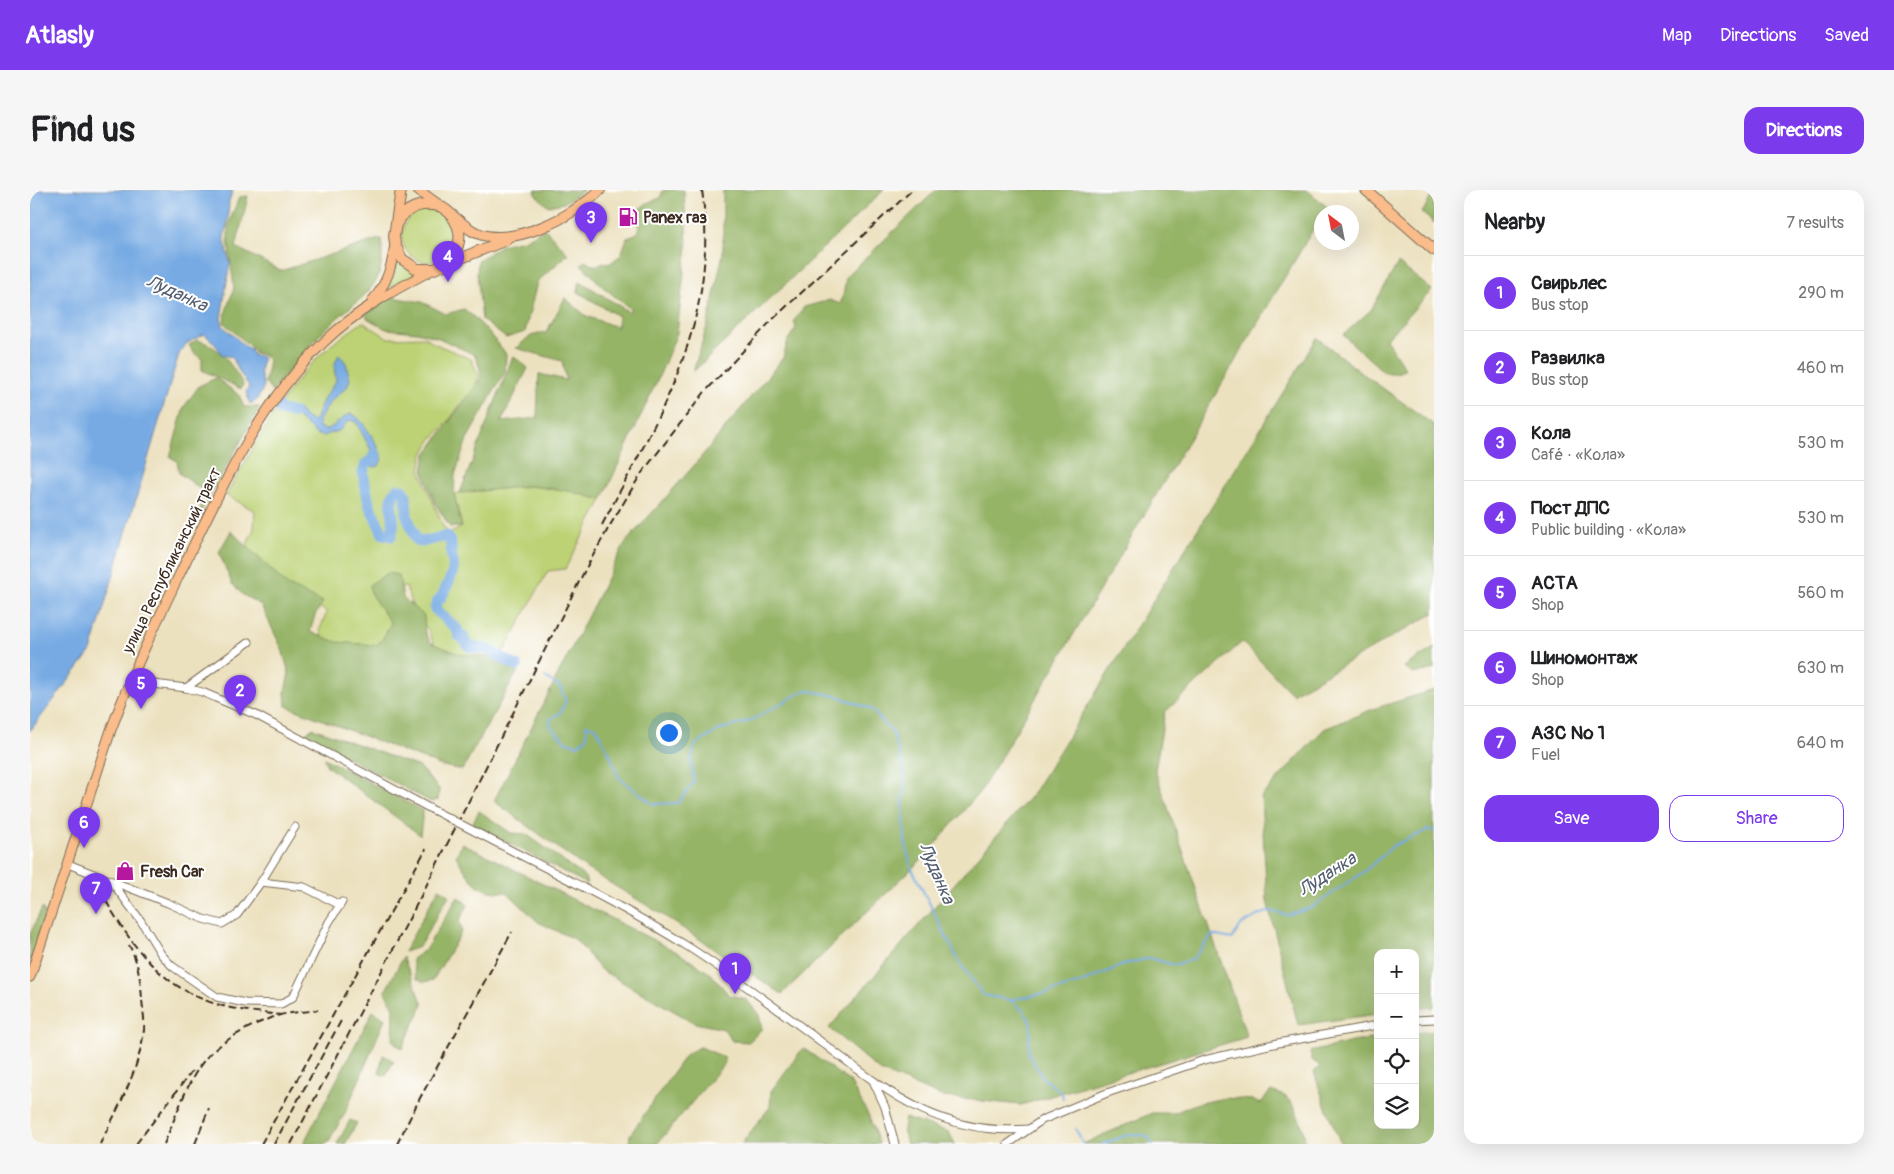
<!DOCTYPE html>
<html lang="en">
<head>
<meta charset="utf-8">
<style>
	body { margin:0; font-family:Pangolin,sans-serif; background:#f6f6f6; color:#202124 }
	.controls { position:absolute; right:15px; bottom:15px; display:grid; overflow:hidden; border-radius:10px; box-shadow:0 5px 20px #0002 }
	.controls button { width:45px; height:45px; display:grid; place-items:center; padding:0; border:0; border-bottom:1px solid #e0e0e0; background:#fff; color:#202124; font:25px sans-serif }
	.compass { position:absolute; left:1284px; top:15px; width:45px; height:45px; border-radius:50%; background:#fff; box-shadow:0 5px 20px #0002; rotate:328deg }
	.you { position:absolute; left:638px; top:542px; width:18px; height:18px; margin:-12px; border:4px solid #fff; border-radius:50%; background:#1a73e8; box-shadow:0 0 0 8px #1a73e833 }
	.badge { display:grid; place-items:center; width:32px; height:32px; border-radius:50%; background:#7c3aed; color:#fff; font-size:16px; font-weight:700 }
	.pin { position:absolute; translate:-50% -41px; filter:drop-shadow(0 1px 2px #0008) }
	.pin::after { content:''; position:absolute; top:26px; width:18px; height:15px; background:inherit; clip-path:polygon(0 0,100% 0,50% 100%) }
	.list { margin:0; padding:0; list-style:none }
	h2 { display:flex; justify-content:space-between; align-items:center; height:65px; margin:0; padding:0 20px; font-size:21px }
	h2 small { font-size:16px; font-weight:400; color:#757577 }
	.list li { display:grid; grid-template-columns:32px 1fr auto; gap:15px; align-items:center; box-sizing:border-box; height:75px; padding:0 20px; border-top:1px solid #e0e0e0 }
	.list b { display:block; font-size:19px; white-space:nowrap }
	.list p { margin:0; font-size:16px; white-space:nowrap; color:#757577 }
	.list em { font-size:16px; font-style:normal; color:#757577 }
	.actions { display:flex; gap:10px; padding:15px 20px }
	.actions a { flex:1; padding:11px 0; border:1px solid #7c3aed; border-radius:15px; text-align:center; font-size:18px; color:#7c3aed }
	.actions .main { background:#7c3aed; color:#fff }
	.icon { flex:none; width:28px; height:28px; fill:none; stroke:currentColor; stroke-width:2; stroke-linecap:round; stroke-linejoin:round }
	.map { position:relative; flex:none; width:1404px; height:954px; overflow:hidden; border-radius:15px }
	header { display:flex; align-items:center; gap:30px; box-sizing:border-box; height:70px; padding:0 25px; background:#7c3aed; color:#fff }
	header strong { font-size:24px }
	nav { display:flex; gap:28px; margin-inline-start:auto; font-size:18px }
	.intro { display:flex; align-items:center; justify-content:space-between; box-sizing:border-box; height:120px; padding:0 30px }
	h1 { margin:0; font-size:35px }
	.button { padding:12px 22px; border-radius:15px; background:#7c3aed; color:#fff; font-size:18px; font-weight:700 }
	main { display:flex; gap:30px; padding:0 30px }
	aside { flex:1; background:#fff; border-radius:15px; box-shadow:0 5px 20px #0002 }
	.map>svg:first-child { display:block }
	.green { fill:#bcd275; stroke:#7c7e4a }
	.forest { fill:#95b466; stroke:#686f42 }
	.water { fill:#77aae3; stroke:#596a80 }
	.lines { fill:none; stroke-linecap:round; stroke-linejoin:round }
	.stream { stroke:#77aae3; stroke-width:2 }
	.river { stroke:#77aae3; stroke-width:11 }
	.minor-casing { stroke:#796a56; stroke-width:9 }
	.major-casing { stroke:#796a56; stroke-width:11 }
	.highway-casing { stroke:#796a56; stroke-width:12 }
	.minor { stroke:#fff; stroke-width:7 }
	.major { stroke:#f9bc8a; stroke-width:9 }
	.highway { stroke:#f9bc8a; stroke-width:10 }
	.rail { stroke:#3b2a1e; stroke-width:2; stroke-dasharray:8 4; stroke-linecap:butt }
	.minor-bridge-casing { stroke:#796a56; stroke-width:9; stroke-linecap:butt }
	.minor-bridge { stroke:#fff; stroke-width:7 }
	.labels { text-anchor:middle; stroke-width:4; stroke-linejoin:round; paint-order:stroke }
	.poi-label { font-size:16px; font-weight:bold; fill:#3b2a1e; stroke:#fff; text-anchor:start }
	.street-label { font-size:16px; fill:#3b2a1e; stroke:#fff }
	.water-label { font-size:18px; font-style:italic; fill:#535d6d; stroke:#fff }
</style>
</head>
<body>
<header>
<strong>Atlasly</strong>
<nav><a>Map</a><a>Directions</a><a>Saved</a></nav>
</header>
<div class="intro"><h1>Find us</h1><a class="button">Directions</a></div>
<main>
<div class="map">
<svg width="1404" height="954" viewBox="0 0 1404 954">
	<rect width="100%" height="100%" fill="#fff"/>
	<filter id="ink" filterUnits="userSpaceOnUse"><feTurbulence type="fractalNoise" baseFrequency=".02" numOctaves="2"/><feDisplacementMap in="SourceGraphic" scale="10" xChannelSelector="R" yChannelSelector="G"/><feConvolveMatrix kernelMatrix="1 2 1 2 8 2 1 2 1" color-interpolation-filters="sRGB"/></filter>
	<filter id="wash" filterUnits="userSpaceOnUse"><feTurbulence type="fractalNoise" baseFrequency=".0096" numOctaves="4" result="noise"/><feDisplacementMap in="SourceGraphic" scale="20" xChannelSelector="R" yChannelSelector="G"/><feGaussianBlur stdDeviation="1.12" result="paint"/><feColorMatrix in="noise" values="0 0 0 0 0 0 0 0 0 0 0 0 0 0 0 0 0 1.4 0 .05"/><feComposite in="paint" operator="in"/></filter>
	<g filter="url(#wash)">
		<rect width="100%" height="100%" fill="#ece1bf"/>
		<g class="green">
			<circle cx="398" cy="46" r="26"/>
			<path d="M367,72l19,12 -30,15 8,-14z"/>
			<path d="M333,132l25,16 37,-1 8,6 38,16 8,17 -4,12 -11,11 -16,23 -17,18 -8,14 -3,16 23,56 6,8 13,-7 -8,-33 6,-1 70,-7 39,5 33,9 -37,69 -17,2 -56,102 -48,-17 -11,-14 -5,-13 -12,-13 -10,-29 -18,-1 11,44 -1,18 -75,-3 -3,-16 7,-17 -24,-14 -56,-41 1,-15 6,-13 1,-18 -29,-16c28,-46 53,-99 91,-137 14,-14 30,-25 46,-36z"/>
		</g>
		<g class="forest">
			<path d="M505,0h49l-20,13 -16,3 -12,-11z"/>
			<path d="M633,0h21l3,56 -10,87 -17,41 -58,126 -33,-9 -39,-5 -70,7 53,-137 15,12 -27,54 36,-4 2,-44 27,6 -4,-19 -46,-13c10,-8 17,-17 30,-15l19,-35 21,18 31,11 1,-11 -40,-24 2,-11 49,31 2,-3 -28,-22 -22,-23 4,-3c7,4 12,7 18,1l6,2 12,-9 6,-17 12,-6 -2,-21 10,-8 13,-5z"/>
			<path d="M693,0h161l-191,182 15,-49 15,-70z"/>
			<path d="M906,0h371l20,17 -4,5h-1l-1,4 -339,573 -56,66 -144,139 -116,-77 -79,-48 -93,-68 131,-258 67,-75 91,-110 5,-18 8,-12 -2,-7 10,-14 26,-7 10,4 3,-8 3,-19z"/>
			<path d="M1404,2v31l-12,-10z"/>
			<path d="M218,6l-12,51 45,24 98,-32h3c0,14 1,29 -6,42 -10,17 -30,28 -44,42 -22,21 -41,45 -60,69l-7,-10 4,-21 -5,-6 -9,-2 -2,-4 -29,-26 1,-9 9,-26 -6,-48v-14l11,-29z"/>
			<path d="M515,39l23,25 -31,28 -12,50 -19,6 -24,-18 -5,-47 1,-12 23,-16 23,-5z"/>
			<path d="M1368,73l34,27 -46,49 20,31 -11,3h-10l-42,-38 28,-25z"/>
			<path d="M361,107l31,5 24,12 18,-5c16,12 30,29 42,45l-1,18 -38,67 -12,36 -1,19 8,33h-12l-15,-24 -12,-32 3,-17 55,-76 -1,-9 -5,-14 -36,-17 -22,-6 -31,-3 -19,-11 -1,-6z"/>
			<path d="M1287,148l49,38 68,49v188l-142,81 -50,-52 -77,70 -10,58 92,267 -226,68 -77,-8 -64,-26 -51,-43 203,-233z"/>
			<path d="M167,150c24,6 34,25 46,44l-2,5 -39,-19v-11l-9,-7 -4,-7z"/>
			<path d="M186,188l23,17 5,12h16l-58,103 -3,1 6,-19 -26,-19 -2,-12 -7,-4 14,-50 15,-21z"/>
			<path d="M201,341l57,55 35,16 -8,13 -5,17 27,10 39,3 6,-5 9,-17 -19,-27 -3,-11 19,-12 11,2 4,23 21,18 1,17 6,10 29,11 34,4 24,13 -56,99 -20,-4 -156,-60 -1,-14 4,-19 -7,-24 -21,-44 -18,-10 -11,-11 -13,-32z"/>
			<path d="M1404,458v21l-21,5 -9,-7z"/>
			<path d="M1404,500v317l-19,2v-56h-37v61l-80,11 -31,-124 -6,-104 63,-68 49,-20z"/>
			<path d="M283,538l106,39 20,22 -1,11 -7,2 -127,-68z"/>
			<path d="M294,568l99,53 -3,24 -93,-69z"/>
			<path d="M449,621l32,22 15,1 59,43 2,7 -115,-60z"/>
			<path d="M432,653l215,109 34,22 18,21 17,4 13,16 3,14 -13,13 -17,-1 -8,-12 -29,-6 -94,-53 -25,-30 -38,-18 -31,-30c-30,2 -37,-13 -51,-36z"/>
			<path d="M409,698l10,7 -30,52 -15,5z"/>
			<path d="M428,707l10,8 -9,16 3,10 -29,49 -9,2 -8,-4 -4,-19 13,-9z"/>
			<path d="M12,718l3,3 -15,53v-30z"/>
			<path d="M373,767l20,47 -21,45 -9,-8 1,-33 -9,-16z"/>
			<path d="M343,821l12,8 -40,94 -18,31h-24z"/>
			<path d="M1404,841v113h-93l-16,-39 -11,-33 6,-6 -8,-6 -2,-8 42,-10 26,-4v87h37v-92z"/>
			<path d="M670,857l24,10 1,6 -68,81h-28l1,-9 56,-81z"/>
			<path d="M773,858l47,34 19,34 10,28h-138l29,-37 1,-16z"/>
			<path d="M353,865l11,6 -9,15 -6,-3z"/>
			<path d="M1241,901c4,2 11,3 15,6 9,8 21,37 18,47h-221l69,-31h22l21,-9 30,-6 27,2 8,4z"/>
			<path d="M875,928l44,14 6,12h-48l-4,-15z"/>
			<path d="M320,930l7,3 -12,21h-8z"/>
		</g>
		<g class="water">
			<path d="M0,0h203l-4,11 -1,19 -4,17 6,26 -9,55 2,8 23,21 5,2 2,6 10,2 -3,16 4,13 -7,14 -7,4 -4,-12 3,-6 -9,-13 -8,-16 -10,-2c-3,-7 -12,-17 -18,-21l-17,9 -8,11 -88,297 -61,80z"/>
			<path d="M309,164l7,9 4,17 -3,7 -17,15 -12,20 1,5 6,3c10,-3 20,-16 26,-16 9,0 31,36 31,45 0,1 -3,6 -3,7l-4,1 -3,-1 3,-3 -1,-3 -8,4 5,-14 -15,-28 -7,-2 -9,10 -16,6 -7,-1 -22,-20 -14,-1 -1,-4 4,-1h14l8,9 6,3 3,-1 9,-22 12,-17 -2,-15z"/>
		</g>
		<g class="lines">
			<g class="stream">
				<path d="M515,487l15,10 6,14 -6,12 -10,6 1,8 15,15 12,3 9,-8 -1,-12 10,2 15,30 7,20 35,27 25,-1 16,-21 -3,-21 4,-16 24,-15 31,-9 55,-31 32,6 34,13 22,24 12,42 -2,28 2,38 6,26 48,95 24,33 27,5 36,-7 35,-10 44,-19 25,-6 24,7 19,-6 19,-24 20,4 9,-14 16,-9 13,-5 18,4 23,-7 55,-38 28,-25 34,-15 6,1"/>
				<path d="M981,811l13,10 7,12 -3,30 15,25 19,15 1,6"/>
				<path d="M1046,939l7,15"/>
				<path d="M1073,954l27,-10 18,2 4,8"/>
			</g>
			<g class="river">
				<path d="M247,215l3,5 14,3"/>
				<path d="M345,263l1,3 -10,8 -3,9 6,31 14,30 8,2c8,-18 -7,-30 6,-47l6,1 3,6 1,20 9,23 5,3 26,-6c5,7 4,10 4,18 1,6 4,10 2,16 0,3 -9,23 -11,26 -4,5 -6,6 -7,13l22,20 2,7h4c1,4 2,7 6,10 4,3 10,1 16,3 12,3 20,12 32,17"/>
			</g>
		</g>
	</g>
	<g filter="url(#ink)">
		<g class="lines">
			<g class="minor-casing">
				<g id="minor">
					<path d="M156,498l63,-46"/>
					<path d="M95,501l11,-7 10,-1 40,5 16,4 54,23 175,94"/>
					<path d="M444,641c72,38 147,73 216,117 43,28 85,59 126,90 68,51 122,99 213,91"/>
					<path d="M38,674l100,39 35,16 19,5 15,-9 24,-33 34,-55"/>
					<path d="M81,691l30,40 20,33 11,12 45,31 28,6 36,1 12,-7 36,-75 13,-20"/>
					<path d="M231,692l43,5 36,18"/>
					<path d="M1385,830l19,-1"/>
					<path d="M844,893l11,24 10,37"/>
					<path d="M978,954l34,-24 65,-27 97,-33 74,-17 100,-18"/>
				</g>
			</g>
			<g class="major-casing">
				<g id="major">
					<path d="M342,111c15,-17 20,-35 23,-57"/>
					<path d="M0,787l81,-247c21,-58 48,-113 75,-169 37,-77 75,-159 138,-219 32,-31 70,-52 110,-73"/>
				</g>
			</g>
			<g class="highway-casing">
				<g id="highway">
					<path d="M371,0l-7,46 1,8 7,15 15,10h17l72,-29"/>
					<path d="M388,0c9,7 19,14 28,20 10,8 19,18 31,23 37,15 97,-17 123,-43"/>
					<path d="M1336,0l68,60"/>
					<path d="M367,33c9,-15 24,-21 41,-17"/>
					<path d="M417,73c13,-13 17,-30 6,-45"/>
				</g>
			</g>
			<use href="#minor" class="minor"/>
			<use href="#major" class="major"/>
			<use href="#highway" class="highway"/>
			<g class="rail">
				<path d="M572,335c58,-111 118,-203 100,-335"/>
				<path d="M64,690c35,62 65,114 142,129 15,3 30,4 45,6"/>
				<path d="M70,954c18,-36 39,-73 44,-114 1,-9 -1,-20 -2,-30 -1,-19 -4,-39 -13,-55"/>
				<path d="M106,954l56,-73"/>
				<path d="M134,954c11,-25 25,-68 43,-87 17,-18 49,-35 73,-42 12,-3 26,-3 38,-5"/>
				<path d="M165,954l14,-36"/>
				<path d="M231,954l165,-295"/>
				<path d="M244,954l68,-125"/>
				<path d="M261,954l129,-246 165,-328 24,-43 32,-53 63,-81 68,-73 140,-130"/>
				<path d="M367,954l23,-46 92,-166"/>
			</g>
			<g class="minor-bridge-casing">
				<path id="minor-bridge" d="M401,619l43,22"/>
			</g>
			<use href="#minor-bridge" class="minor-bridge"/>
		</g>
	</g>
	<defs>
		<g id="fuel-bare" transform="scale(1.5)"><path d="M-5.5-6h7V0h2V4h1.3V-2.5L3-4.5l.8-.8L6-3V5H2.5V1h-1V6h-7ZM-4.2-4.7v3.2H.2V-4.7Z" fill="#b5179e" stroke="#fff" stroke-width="2.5" paint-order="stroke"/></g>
		<g id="shop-bare" transform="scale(1.5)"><path d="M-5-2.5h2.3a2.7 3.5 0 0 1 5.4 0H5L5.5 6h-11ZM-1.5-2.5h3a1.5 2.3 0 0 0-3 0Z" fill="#b5179e" stroke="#fff" stroke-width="2.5" paint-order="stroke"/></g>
	</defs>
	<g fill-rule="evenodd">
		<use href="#fuel-bare" x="598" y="27"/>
		<use href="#shop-bare" x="95" y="681"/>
	</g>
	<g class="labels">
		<g class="poi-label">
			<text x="613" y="33">Panex газ</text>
			<text x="110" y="687">Fresh Car</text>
		</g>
		<g class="street-label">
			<text transform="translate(141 370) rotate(-64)" y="6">улица Республиканский тракт</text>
		</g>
		<g class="water-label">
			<text transform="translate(147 103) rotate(24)" y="6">Луданка</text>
			<text transform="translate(907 683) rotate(67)" y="6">Луданка</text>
			<text transform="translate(1297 684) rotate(-33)" y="6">Луданка</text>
		</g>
	</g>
</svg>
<div class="controls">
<button>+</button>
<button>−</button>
<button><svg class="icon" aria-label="locate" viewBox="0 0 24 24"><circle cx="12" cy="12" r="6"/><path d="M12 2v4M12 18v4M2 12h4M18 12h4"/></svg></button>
<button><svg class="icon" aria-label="layers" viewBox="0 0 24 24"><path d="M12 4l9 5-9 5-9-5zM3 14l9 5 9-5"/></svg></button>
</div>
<svg class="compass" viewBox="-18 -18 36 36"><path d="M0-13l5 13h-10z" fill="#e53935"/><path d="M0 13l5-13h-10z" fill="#757577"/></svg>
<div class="you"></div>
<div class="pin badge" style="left:705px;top:804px">1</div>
<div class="pin badge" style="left:210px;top:526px">2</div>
<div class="pin badge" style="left:561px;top:53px">3</div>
<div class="pin badge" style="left:418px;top:92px">4</div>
<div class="pin badge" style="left:111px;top:519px">5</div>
<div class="pin badge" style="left:54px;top:658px">6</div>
<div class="pin badge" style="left:66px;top:724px">7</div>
</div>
<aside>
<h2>Nearby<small>7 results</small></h2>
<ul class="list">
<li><span class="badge">1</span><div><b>Свирьлес</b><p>Bus stop</p></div><em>290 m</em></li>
<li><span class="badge">2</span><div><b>Развилка</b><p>Bus stop</p></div><em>460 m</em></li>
<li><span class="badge">3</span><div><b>Кола</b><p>Café · «Кола»</p></div><em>530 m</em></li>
<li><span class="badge">4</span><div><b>Пост ДПС</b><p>Public building · «Кола»</p></div><em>530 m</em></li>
<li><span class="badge">5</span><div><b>АСТА</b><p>Shop</p></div><em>560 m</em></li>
<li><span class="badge">6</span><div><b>Шиномонтаж</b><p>Shop</p></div><em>630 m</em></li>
<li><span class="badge">7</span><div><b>АЗС № 1</b><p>Fuel</p></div><em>640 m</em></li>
</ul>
<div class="actions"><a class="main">Save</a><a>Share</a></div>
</aside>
</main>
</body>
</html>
